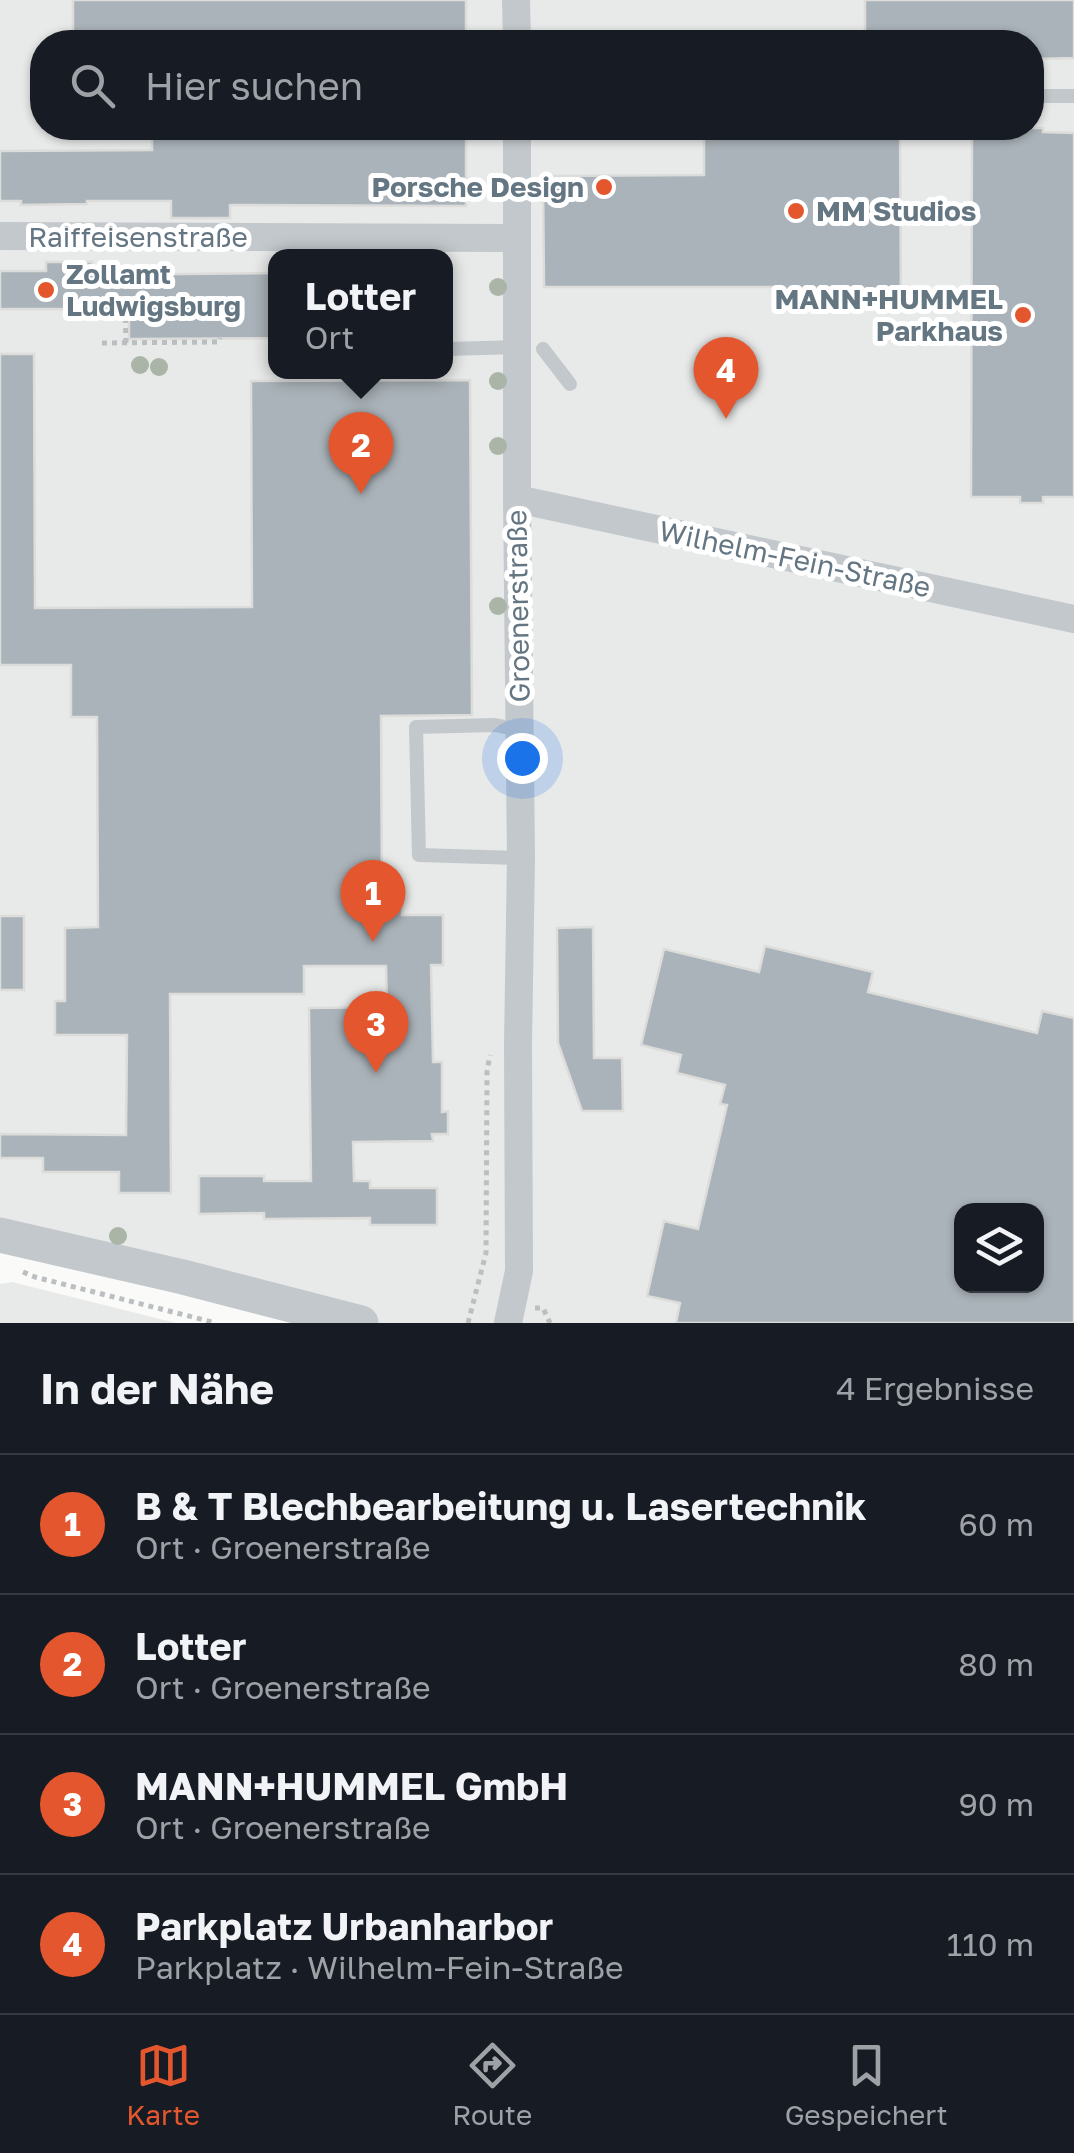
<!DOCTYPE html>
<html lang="de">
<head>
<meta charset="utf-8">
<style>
	body { margin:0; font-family:"Golos Text",sans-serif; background:#20242c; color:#f1f3f6 }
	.controls { position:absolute; right:30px; bottom:30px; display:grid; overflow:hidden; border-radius:20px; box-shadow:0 2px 8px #0004 }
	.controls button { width:90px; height:90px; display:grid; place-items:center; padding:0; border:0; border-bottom:2px solid #363941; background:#171b24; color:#f1f3f6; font:50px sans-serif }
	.you { position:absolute; left:522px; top:758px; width:35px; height:35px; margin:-25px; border:8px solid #fff; border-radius:50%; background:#1a73e8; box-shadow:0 0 0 15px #1a73e833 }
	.badge { display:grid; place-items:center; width:65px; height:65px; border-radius:50%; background:#e4572e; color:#fff; font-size:32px; font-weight:700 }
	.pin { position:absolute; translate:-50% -82px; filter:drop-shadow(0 2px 5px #0008) }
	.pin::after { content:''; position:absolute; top:52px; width:35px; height:30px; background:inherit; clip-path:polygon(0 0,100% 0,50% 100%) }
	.popup { position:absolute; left:268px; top:249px; width:185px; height:130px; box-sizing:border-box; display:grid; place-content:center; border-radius:20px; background:#171b24; filter:drop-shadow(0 2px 8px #0005); font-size:32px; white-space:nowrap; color:#9ea1a6 }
	.popup b { font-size:38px; color:#f1f3f6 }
	.popup::after { content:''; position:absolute; left:50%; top:100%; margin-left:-20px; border:20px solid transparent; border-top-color:#171b24 }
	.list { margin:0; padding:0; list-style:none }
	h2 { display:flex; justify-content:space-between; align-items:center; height:130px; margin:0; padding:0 40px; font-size:42px }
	h2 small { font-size:32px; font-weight:400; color:#9ea1a6 }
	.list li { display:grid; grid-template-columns:65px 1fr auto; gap:30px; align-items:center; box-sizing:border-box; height:140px; padding:0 40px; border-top:2px solid #363941 }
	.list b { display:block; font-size:38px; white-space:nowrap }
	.list p { margin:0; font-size:32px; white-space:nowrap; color:#9ea1a6 }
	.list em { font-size:32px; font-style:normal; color:#9ea1a6 }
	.icon { flex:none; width:55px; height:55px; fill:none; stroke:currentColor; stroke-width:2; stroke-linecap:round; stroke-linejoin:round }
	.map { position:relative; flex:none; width:1074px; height:1323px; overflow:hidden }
	.search { position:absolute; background:#171b24; box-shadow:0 2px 8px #0004; left:30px; right:30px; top:30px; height:110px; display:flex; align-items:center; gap:25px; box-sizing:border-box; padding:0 35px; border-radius:40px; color:#9ea1a6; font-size:38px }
	.sheet { height:690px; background:#171b24 }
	nav { display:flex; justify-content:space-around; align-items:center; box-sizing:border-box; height:140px; border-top:2px solid #363941; background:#171b24; font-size:28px; color:#9ea1a6 }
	nav a { display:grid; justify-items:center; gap:5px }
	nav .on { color:#e4572e }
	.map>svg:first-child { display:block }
	.built { fill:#e8e9e9; fill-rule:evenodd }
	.building { fill:#aab3b9; stroke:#dcdcda; stroke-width:2.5; fill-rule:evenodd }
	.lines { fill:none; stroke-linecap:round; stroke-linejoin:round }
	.path { stroke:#bbbfc2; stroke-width:5; stroke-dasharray:5 5; stroke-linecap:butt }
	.service { stroke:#c3c8cc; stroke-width:14 }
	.minor { stroke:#c3c8cc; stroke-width:28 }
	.tertiary { stroke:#c3c8cc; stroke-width:35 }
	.tree { fill:#aab4a7 }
	.poi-dot { fill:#e4572e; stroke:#fff; stroke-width:4 }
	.labels { text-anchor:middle; stroke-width:10; stroke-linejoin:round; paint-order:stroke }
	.poi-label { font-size:28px; font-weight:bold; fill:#657683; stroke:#fff; text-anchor:end }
	.street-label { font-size:28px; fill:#657683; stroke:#fff }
</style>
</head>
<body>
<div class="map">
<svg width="1074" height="1323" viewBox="0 0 1074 1323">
	<rect width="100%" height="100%" fill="#fafaf8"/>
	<g class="built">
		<path d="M0,0h1074v1323h-713l-361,-88zM42,42h990v86h-990zM276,256h170v116h-170zM962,1210h74v76h-74z"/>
		<path d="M12,1282l164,41h-176v-39z"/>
	</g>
	<g class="building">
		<rect x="73" y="0" width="393" height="42"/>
		<path d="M865,0h209v58l-42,1v-17h-167z"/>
		<path d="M152,128h314v78l-236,-1v13h-59v-17h-84v3l-66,1v-4h-21v-50l152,-1z"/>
		<path d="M853,128h47l1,178h-121v-19h-236l-1,-111 161,-1v-38l149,-1z"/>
		<path d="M1020,128h23v4l31,1v364h-31v6h-23v-6h-49l1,-365h48z"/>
		<path d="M46,262h46v13l184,-2v65l-147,1v-30h-129v-38h46z"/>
		<path d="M0,354h34l1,254 217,-1 -1,-226 219,-1 2,335 -91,1 1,184h20v15h41v50h-12l2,97h9v50l6,-1v23h-16l1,7 -80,1 1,39h16v7h67v37h-67v-7l-106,1v-6l-65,1v-38h65v5h47l-2,-173 78,-1 -1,-41h-82v28h-134l1,199h-52v-21h-76v-14h-43v-24l126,1 1,-100h-72v-34h10v-73l33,-1 -1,-210h-26v-52h-71z"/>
		<rect x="0" y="916" width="24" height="74"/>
		<path d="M593,927l1,131h28l1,53h-41l-24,-68 -1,-115z"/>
		<path d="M765,946l108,26 -5,20 169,41 5,-22 32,7v305h-398l4,-20 -33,-7 17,-75 34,8 29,-124 -7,-1 5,-19 -48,-12 4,-18 -40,-10 23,-96 95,23zM962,1210h74v76h-74z"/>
	</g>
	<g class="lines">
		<g class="path">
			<path d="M102,343l117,-1 1,-4"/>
			<path d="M126,343l-1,-35h4"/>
			<path d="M23,1272l12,5 181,46"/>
			<path d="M535,1308h8l7,15"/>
			<path d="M468,1323l18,-70 1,-181 3,-17"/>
		</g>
		<g class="service">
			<path d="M1032,96h42"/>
			<path d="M446,349l70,-2"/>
			<path d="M543,349l27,35"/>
			<path d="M520,730l-25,-5 -79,2 3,128 102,3"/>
		</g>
		<g class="minor">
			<path d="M516,0l1,42"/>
			<path d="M0,236l515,2"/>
			<path d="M517,499l557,120"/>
			<path d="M508,1323l11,-52 -1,-226 3,-187 -4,-359v-371"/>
		</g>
		<path class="tertiary" d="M0,1235l183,42 178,46"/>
	</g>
	<g class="tree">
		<circle cx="498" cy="287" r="9"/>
		<circle cx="140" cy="365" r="9"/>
		<circle cx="159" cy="367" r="9"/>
		<circle cx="498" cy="381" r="9"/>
		<circle cx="498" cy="446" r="9"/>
		<circle cx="498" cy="606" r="9"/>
		<circle cx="118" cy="1236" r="9"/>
	</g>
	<g class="poi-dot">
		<circle cx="604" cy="187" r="10"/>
		<circle cx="796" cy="211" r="10"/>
		<circle cx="46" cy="290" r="10"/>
		<circle cx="1023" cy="315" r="10"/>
	</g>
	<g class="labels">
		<g class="poi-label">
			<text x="584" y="197">Porsche Design</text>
			<text x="816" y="221" text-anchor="start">MM Studios</text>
			<text x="66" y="284" text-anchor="start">Zollamt<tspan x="66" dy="32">Ludwigsburg</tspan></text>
			<text x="1003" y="309">MANN+HUMMEL<tspan x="1003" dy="32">Parkhaus</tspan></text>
		</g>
		<g class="street-label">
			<text x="138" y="247">Raiffeisenstraße</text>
			<text transform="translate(795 559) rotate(12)" y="10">Wilhelm-Fein-Straße</text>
			<text transform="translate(518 606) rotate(-91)" y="10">Groenerstraße</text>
		</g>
	</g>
</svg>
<div class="controls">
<button><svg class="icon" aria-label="layers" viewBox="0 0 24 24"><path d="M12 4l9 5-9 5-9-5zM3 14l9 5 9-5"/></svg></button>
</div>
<div class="you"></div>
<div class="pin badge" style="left:373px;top:942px">1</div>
<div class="pin badge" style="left:361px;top:494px">2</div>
<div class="popup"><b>Lotter</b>Ort</div>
<div class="pin badge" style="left:376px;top:1073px">3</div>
<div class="pin badge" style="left:726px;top:419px">4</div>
<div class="search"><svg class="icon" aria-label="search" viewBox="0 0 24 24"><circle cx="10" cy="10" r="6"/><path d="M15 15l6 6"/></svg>Hier suchen</div>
</div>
<section class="sheet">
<h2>In der Nähe<small>4 Ergebnisse</small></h2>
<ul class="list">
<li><span class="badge">1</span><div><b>B &amp; T Blechbearbeitung u. Lasertechnik</b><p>Ort · Groenerstraße</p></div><em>60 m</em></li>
<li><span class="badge">2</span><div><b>Lotter</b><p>Ort · Groenerstraße</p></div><em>80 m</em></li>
<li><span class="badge">3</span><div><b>MANN+HUMMEL GmbH</b><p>Ort · Groenerstraße</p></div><em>90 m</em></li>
<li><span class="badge">4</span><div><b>Parkplatz Urbanharbor</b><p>Parkplatz · Wilhelm-Fein-Straße</p></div><em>110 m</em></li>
</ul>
</section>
<nav>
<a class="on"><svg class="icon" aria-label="map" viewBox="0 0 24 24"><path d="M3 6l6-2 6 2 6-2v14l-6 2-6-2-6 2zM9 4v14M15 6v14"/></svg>Karte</a>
<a><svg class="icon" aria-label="directions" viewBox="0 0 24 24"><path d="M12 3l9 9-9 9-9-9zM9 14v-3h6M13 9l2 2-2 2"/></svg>Route</a>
<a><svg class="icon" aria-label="saved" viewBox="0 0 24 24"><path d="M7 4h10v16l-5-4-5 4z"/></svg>Gespeichert</a>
</nav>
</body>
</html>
